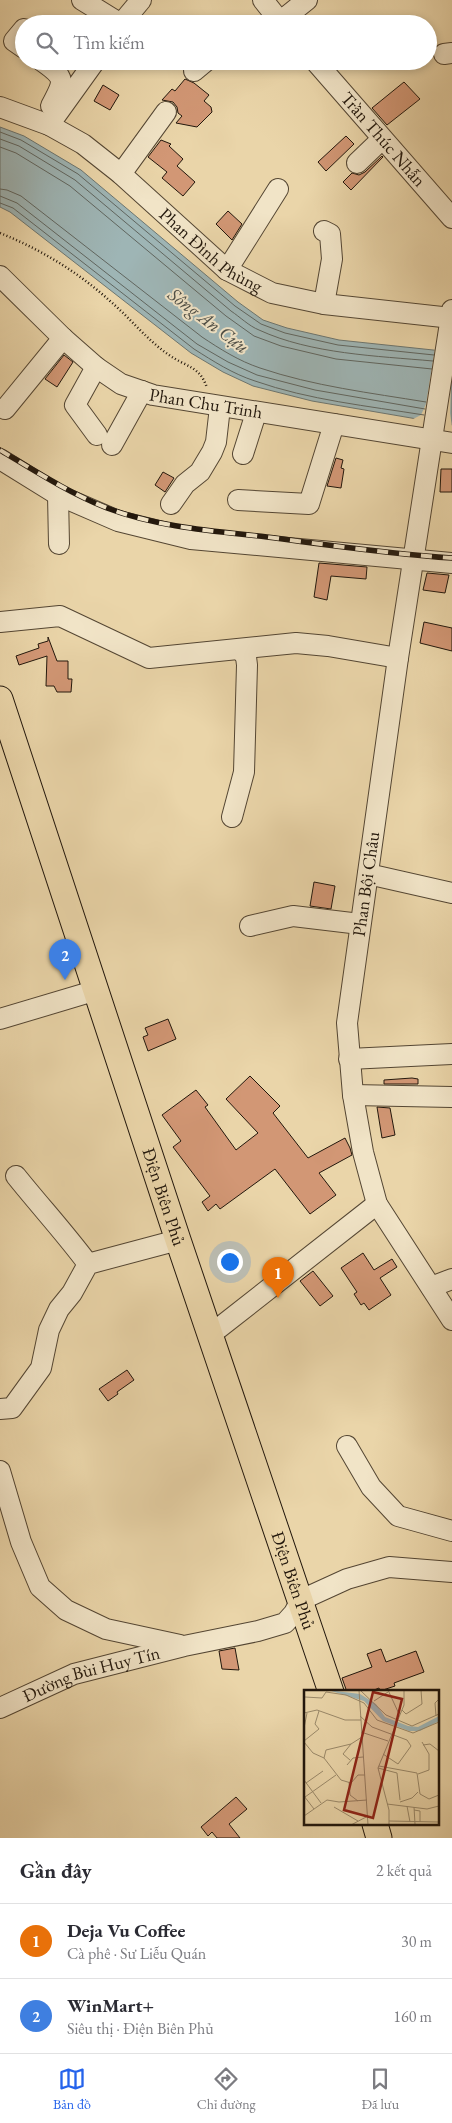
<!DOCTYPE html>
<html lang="vi">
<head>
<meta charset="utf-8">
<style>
	body { margin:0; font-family:"EB Garamond",serif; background:#f7f7f7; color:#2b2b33 }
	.you { position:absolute; left:229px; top:1261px; width:18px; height:18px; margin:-12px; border:4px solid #fff; border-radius:50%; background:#1a73e8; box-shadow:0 0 0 8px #1a73e833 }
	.badge { display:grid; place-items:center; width:32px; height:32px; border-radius:50%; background:#2563eb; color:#fff; font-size:16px; font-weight:700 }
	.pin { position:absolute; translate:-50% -41px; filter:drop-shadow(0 1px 2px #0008) }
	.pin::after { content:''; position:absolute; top:26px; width:18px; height:15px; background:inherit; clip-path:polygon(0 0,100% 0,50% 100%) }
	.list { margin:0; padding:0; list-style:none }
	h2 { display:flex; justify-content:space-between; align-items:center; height:65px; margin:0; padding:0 20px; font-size:21px }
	h2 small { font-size:16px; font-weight:400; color:#7c7c81 }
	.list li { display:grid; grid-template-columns:32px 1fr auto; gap:15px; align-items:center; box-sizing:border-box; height:75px; padding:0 20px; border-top:1px solid #e1e1e2 }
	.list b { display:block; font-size:19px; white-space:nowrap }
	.list p { margin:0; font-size:16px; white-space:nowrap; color:#7c7c81 }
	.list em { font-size:16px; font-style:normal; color:#7c7c81 }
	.icon { flex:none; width:28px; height:28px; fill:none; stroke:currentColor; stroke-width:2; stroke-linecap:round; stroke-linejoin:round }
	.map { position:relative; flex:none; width:452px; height:1838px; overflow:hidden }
	.search { position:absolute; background:#fff; box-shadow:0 2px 8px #0003; left:15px; right:15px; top:15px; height:55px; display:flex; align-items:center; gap:12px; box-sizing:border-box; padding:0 18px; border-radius:28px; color:#7c7c81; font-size:19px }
	.sheet { height:215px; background:#fff }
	nav { display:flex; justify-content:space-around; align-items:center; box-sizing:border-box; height:70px; border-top:1px solid #e1e1e2; background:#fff; font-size:14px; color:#7c7c81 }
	nav a { display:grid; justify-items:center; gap:2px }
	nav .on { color:#2563eb }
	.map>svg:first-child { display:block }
	.water { fill:#9eb5b5; stroke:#6c7671 }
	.pier { fill:#ead5a9 }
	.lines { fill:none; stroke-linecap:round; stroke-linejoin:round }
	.shore { stroke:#606660; stroke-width:1 }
	.building { fill:#d29775; stroke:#22170c }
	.minor-casing { stroke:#544633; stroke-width:22 }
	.major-casing { stroke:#22170c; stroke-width:27 }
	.path { stroke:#22170c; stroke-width:2.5; stroke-dasharray:1 2.5; stroke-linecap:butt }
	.minor { stroke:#f1e4c7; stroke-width:20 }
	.major { stroke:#ead5a9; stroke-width:25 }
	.rail-casing { stroke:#22170c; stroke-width:5.5 }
	.rail { stroke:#f1e4c7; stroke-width:4; stroke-dasharray:11; stroke-linecap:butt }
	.labels { text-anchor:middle; stroke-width:4; stroke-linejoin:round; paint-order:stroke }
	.street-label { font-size:18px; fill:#22170c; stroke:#f1e4c7 }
	.water-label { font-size:19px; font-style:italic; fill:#4d4e47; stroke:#f1e4c7 }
	.inset-road { fill:none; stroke:#9a896a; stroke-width:1 }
	.view { fill:#8f2418; fill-opacity:0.15; stroke:#8f2418; stroke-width:2.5 }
	.inset-edge { fill:none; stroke:#22170c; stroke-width:2.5 }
</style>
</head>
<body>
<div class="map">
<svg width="452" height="1838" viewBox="0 0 452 1838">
	<rect width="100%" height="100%" fill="#ead5a9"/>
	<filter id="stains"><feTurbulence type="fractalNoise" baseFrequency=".004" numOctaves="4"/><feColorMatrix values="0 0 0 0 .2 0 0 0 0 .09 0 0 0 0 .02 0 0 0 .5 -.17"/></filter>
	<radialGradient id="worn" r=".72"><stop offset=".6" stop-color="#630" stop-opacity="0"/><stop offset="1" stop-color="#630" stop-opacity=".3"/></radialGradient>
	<path class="water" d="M0,127l24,9 57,34 157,132 25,18 24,8 52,12 113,12v73l-140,-24 -59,-15 -30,-14 -32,-19 -181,-141 -10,-5z"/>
	<path class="pier" d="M435,348l17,1 -2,64 2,14 -41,-7 10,-5 5,-11z"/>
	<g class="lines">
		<g class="shore">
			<path d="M0,132l21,8 57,34 157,132 26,18 24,9 53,12 96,10"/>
			<path d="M0,139l19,7 56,34 156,131c9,6 18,15 28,19 52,24 118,26 174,31"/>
			<path d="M0,147l16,6 54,33 156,130 28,20 27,10 55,13 96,10"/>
			<path d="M0,189l7,1 14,6 181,141c18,12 37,24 58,31 53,18 111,25 166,34"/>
			<path d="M0,196l17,7 180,141 31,18 29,13 58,15 110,19"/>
			<path d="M0,203l13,5 181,141c19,12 39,25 61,32 54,19 113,25 169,34"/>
		</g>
	</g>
	<g class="building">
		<path d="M185,79l9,4 15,12 -5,6 7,6 1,5 -15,15 -21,-4 6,-7 -4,-3 -1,-6 -4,-5 -11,-2 10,-11 3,2z"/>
		<path d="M404,82l16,17 -33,26 -15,-17z"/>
		<path d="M103,85l16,10 -9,15 -16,-9z"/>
		<path d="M346,136l8,8 -28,27 -8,-9z"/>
		<path d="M161,140l10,4 -2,2 14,13 -6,7 18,16 -12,14 -21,-18 5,-6 -19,-15z"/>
		<path d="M382,156l1,1 -32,33 -8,-8 9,-9 7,2 6,-3z"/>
		<path d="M228,211l14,13 -10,16 -16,-16z"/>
		<path d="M64,355l9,7 -16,25 -12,-8z"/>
		<path d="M336,458l7,2 -2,8 3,1 -3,19 -14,-2z"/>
		<path d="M441,469h11v23h-12z"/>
		<path d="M163,472l11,6 -9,14 -10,-7z"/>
		<path d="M319,563l48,4 -1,12 -35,-3 -4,24 -13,-3z"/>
		<path d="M427,573l22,2 -4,18 -22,-3z"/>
		<path d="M424,622l28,6v23l-32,-8z"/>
		<path d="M48,637l9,24h11v18h4l-1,13h-14l-3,-6h-8l1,-30 -28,9 -3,-9 23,-8 -1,-4 10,-3z"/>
		<path d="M314,882l21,4 -4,23 -21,-3z"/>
		<path d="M168,1019l8,20 -28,12 -5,-14 5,-2 -3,-7z"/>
		<path d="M250,1076l30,30 -7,7 35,45 37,-20 5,10 2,7 -33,18 17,22 -26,19 -35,-45 -55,40 -4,-5 -8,7 -6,-9 8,-6 -37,-49 8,-6 -19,-26 34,-25 12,15 -3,2 31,43 22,-17 -32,-34z"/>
		<path d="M412,1078l6,1v5h-34v-4z"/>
		<path d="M377,1107l13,1 5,27 -13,3z"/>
		<circle cx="229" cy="1258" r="7"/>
		<path d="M363,1253l11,17 18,-11 5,8 -17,11 11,17 -22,15 -5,-7 -3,2 -7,-11 3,-2 -16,-24z"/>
		<path d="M313,1271l20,25 -13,10 -20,-25z"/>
		<path d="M127,1370l7,10 -17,12 1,2 -10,7 -9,-12z"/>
		<path d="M235,1648l4,22 -17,-1 -3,-18z"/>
		<path d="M381,1649l5,13 30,-11 8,21 -30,11 1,3 -15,5 -1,-3 -10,4h-22l-5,-14 30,-11 -5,-13z"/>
		<path d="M236,1797l11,12 -18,15 11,14h-23l-5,-6 -4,4 -7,-9z"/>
	</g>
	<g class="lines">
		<g class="minor-casing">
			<g id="minor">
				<path d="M82,0l39,24"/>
				<path d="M263,0l19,24"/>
				<path d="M121,24l20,-24"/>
				<path d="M277,24l30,-24"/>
				<path d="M24,29l-10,12 10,7"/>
				<path d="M444,54l8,-1"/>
				<path d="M42,61c24,17 23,19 9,45"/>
				<path id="s1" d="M315,61l137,157"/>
				<path d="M194,71l12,-10"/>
				<path id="s2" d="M0,107l49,18 34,19 38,30 106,96 45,23 52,11 128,14"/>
				<path d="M49,125l46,-64"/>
				<path d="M357,163l25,-24"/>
				<path d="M121,174l45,-62"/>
				<path d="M227,270l51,-81"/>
				<path id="s3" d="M0,276l63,62 33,29 25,17 32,11 299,48"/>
				<path d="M324,304l8,-45 -2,-25 -6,-3"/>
				<path d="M452,310l-54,348 -51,365 6,72 10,57 14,52 75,116"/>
				<path d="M96,367l-21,38 22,30"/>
				<path d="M5,409l58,-71"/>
				<path d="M112,445l30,-54"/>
				<path d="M243,454l13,-41"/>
				<path d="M0,459l58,36 60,26 73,18 261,24"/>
				<path d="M58,495l1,49"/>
				<path d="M238,500l71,4 25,-80"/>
				<path d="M171,504l14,-20 15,-12 12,-20 4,-10 4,-35"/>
				<path d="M0,622l60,-6 89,42 147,-15 32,3 70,12"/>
				<path d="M232,817l12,-45 3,-107 -1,-8 -6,-8"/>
				<path d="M368,874l84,19"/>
				<path d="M250,926l43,-10 67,8"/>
				<path d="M0,1019l97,-29"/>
				<path d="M349,1059l103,-5"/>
				<path d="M353,1095l99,2"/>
				<path d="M16,1176c24,30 49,57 72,88"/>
				<path d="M431,1287l21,-8"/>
				<path d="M210,1335l167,-131"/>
				<path d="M0,1409l12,-1 29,-40 8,-38 10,-21 13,-16 16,-29 90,-24"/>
				<path d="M347,1446l24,41 27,29 54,15"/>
				<path d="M0,1471l21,71 19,45 26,23 40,19 74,16"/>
				<path id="s4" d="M0,1708l74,-34 110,-28 74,-15 27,-8 9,-10 7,-13 46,-21 42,-12 63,5"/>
			</g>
		</g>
		<g class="major-casing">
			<g id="major">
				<path id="s5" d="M0,699l178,541 153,452"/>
				<path d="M375,1824l4,14"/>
			</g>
		</g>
		<path class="path" d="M0,233c40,16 78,39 110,68 20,17 37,39 59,54 17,12 31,11 38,33"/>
		<use href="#minor" class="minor"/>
		<use href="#major" class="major"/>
		<g class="rail-casing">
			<path id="rail" d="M0,450c35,21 69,43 107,58 50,19 106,23 160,29 62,8 123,17 185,21"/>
		</g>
		<use href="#rail" class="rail"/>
	</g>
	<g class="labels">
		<g class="street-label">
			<text dy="6" stroke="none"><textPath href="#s1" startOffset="104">Trần Thúc Nhẫn</textPath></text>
			<text dy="6" stroke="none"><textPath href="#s2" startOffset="258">Phan Đình Phùng</textPath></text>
			<text dy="6" stroke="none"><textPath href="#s3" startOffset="250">Phan Chu Trinh</textPath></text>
			<text transform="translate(366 884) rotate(-82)" y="6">Phan Bội Châu</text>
			<text dy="6" stroke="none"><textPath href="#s5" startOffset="524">Điện Biên Phủ</textPath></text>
			<text dy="6" stroke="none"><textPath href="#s5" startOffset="929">Điện Biên Phủ</textPath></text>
			<text dy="6" stroke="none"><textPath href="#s4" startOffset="98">Đường Bùi Huy Tín</textPath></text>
		</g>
		<g class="water-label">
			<text transform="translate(209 320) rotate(37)" y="7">Sông An Cựu</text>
		</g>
	</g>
	<g transform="translate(304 1690)">
		<rect width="135" height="135" fill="#ead5a9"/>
		<path d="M24,0l32,4 16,10 9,13 23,9 10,1 21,-11v5l-19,10h-11l-26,-10 -19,-20z" fill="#9eb5b5"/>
		<path class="inset-road" d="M55,0l9,135M56,0l26,25 26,11 27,-12M84,0l11,24M1,7l17,1 4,-6 20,3 18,8 13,17 36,13 26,-11M70,11l14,-9M98,20l4,4 16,-10 -1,-14M0,23l13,-3 28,10h16M56,26l12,11 35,13 4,6 -13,18 -15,-10M132,26l-1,-13 3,-3M0,38l3,-15M57,42l27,9M0,51l15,-12 -4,-5 4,-13M0,52l9,11 11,5 2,-8 25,-6 11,-7M119,55l7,-1 9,7M20,68l17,22 10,3 7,-8h7M46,70l-7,-6 8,-10M43,75l6,-7 10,-1M75,76l38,7 3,21 9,5 10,-4M74,78l19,5M93,83l3,27M114,84l11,-4v-16l-7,-12M0,90l17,23M45,92l1,13 8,6M2,93l17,-12M0,106l10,13M1,107l31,-22M96,112l12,-4 6,-6M83,114l40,5 12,-3M103,116l3,16M30,117l24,14M110,117l1,17M110,120l6,1v11M0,126l23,-16 12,2 28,-2M85,131l50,1M47,135l17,-9M85,135v-15l-11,-42 26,-63v-15"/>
		<path class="view" d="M69,2l29,7 -29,119 -29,-8z"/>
		<rect width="135" height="135" class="inset-edge"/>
	</g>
	<rect width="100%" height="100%" filter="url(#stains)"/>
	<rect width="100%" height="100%" fill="url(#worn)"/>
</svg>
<div class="you"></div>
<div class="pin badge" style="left:278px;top:1298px;background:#e8710a">1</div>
<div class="pin badge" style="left:65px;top:980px;background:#3f7fe0">2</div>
<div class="search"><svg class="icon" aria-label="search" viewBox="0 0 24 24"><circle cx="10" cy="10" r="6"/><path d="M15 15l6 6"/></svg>Tìm kiếm</div>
</div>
<section class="sheet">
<h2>Gần đây<small>2 kết quả</small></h2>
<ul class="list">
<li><span class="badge" style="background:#e8710a">1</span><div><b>Deja Vu Coffee</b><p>Cà phê · Sư Liễu Quán</p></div><em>30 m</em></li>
<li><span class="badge" style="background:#3f7fe0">2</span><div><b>WinMart+</b><p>Siêu thị · Điện Biên Phủ</p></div><em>160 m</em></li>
</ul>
</section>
<nav>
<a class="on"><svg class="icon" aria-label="map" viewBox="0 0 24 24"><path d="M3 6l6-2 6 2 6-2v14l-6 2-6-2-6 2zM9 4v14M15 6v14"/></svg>Bản đồ</a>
<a><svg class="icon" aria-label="directions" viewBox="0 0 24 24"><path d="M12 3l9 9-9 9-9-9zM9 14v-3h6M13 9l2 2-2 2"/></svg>Chỉ đường</a>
<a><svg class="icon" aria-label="saved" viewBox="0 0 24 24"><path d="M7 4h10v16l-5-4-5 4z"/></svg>Đã lưu</a>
</nav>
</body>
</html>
